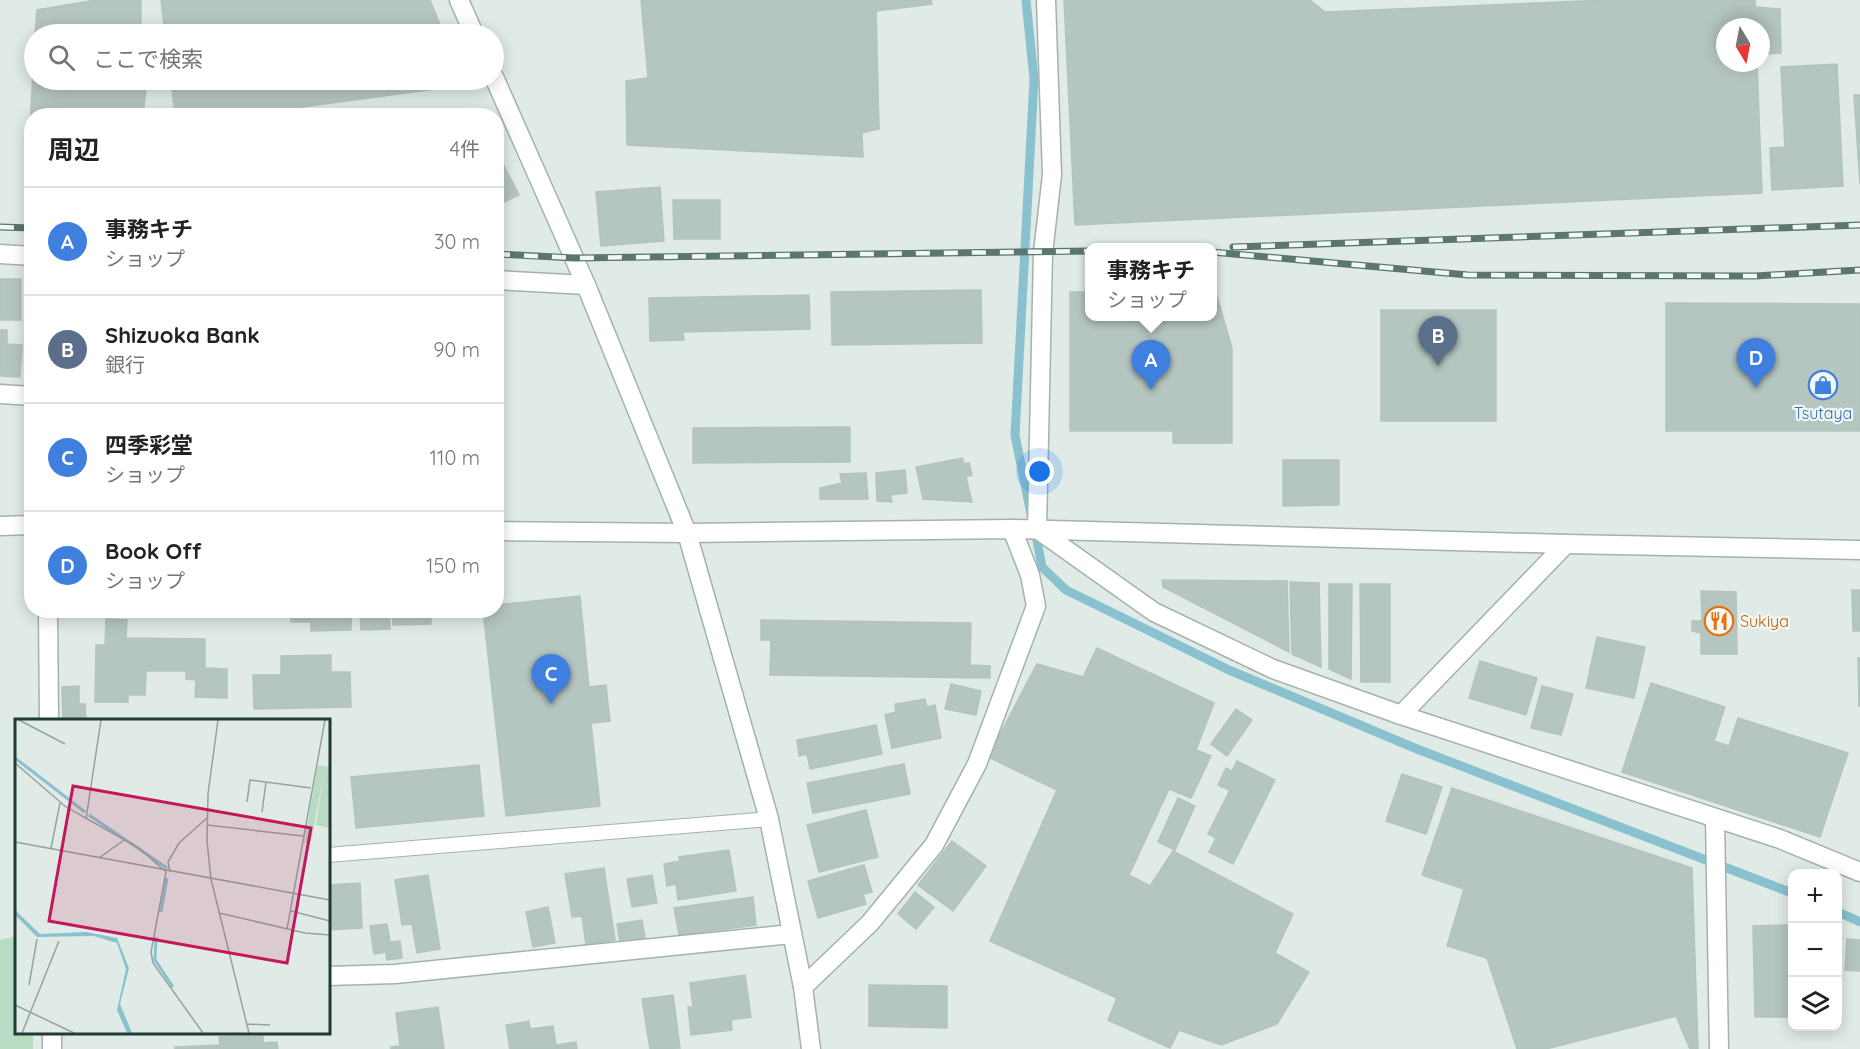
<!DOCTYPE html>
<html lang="ja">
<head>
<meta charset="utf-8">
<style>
	body { margin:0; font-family:Quicksand,"Noto Sans JP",sans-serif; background:#f2f2f2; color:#222 }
	.controls { position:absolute; right:18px; bottom:18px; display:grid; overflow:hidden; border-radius:12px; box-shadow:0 3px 15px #0003 }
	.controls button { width:54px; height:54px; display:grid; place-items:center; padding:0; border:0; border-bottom:2px solid #e0e0e0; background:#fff; color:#222; font:30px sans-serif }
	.compass { position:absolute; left:1716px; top:18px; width:54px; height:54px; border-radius:50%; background:#fff; box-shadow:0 3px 15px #0003; rotate:170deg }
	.you { position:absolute; left:1040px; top:472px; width:21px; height:21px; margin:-15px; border:4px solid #fff; border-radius:50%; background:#1a73e8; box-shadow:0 0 0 9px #1a73e833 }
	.badge { display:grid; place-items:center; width:39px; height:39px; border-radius:50%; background:#7e4e3b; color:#fff; font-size:20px; font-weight:700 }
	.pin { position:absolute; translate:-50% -50px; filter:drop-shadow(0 2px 3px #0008) }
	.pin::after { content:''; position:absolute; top:32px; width:21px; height:18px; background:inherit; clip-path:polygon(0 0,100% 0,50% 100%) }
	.popup { position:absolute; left:1085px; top:243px; width:132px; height:78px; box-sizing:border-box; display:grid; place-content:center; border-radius:12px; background:#fff; filter:drop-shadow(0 2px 4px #0005); font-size:20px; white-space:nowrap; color:#767676 }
	.popup b { font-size:22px; color:#222 }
	.popup::after { content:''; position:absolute; left:50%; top:100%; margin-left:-12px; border:12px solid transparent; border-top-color:#fff }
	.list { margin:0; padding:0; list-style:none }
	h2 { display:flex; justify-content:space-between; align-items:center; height:78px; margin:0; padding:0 24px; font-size:26px }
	h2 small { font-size:20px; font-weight:400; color:#767676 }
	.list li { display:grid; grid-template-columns:39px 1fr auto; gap:18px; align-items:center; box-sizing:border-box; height:108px; padding:0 24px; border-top:2px solid #e0e0e0 }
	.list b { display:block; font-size:22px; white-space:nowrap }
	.list p { margin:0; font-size:20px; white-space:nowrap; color:#767676 }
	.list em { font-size:20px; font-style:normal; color:#767676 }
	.icon { flex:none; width:33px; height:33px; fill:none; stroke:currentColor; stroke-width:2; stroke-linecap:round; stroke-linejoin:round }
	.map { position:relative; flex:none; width:1860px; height:1049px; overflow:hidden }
	.search { position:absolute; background:#fff; box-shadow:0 3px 15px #0003; left:24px; top:24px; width:480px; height:66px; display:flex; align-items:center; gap:15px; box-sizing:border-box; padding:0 21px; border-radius:33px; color:#767676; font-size:22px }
	.panel { position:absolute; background:#fff; box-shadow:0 3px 15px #0003; left:24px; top:108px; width:480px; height:510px; border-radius:24px }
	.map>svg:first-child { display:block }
	.green { fill:#b9dbc3 }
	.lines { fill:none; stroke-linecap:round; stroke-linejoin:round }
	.stream { stroke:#89c2ce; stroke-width:9 }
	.building { fill:#b5c5bf; stroke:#b3c4bd; stroke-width:1.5 }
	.service-casing { stroke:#a3b2ad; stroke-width:16 }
	.minor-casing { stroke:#a3b2ad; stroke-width:21 }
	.tertiary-casing { stroke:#a3b2ad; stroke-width:21 }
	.service { stroke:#fff; stroke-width:14 }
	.minor { stroke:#fff; stroke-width:18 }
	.tertiary { stroke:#fff; stroke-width:18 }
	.rail-casing { stroke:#5b766f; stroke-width:7 }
	.rail { stroke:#f0f7f4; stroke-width:4.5; stroke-dasharray:14; stroke-linecap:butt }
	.labels { text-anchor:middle; stroke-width:4.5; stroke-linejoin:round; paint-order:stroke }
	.shop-label { font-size:16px; fill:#366cbe; stroke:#f0f7f4 }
	.food-label { font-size:16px; fill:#c56008; stroke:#f0f7f4; text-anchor:start }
	.inset-river { fill:none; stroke:#89c2ce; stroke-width:3 }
	.inset-road { fill:none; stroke:#94a49f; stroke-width:1.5 }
	.view { fill:#c2185b; fill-opacity:0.15; stroke:#c2185b; stroke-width:3 }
	.inset-edge { fill:none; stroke:#213a34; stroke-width:3 }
</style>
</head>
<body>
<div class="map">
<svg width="1860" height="1049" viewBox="0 0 1860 1049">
	<rect width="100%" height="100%" fill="#e0eae6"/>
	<path class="green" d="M16,936v96l17,1v16h-33v-109z"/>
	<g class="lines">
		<g class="stream">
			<path d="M1026,0l8,79 -19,356 16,79"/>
			<path d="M1035,530l7,37 24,23 163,80 188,79 375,144"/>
			<path d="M1838,912l22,10"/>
		</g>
	</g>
	<g class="building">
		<path d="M96,0h45v34h-106l2,-24z"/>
		<path d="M161,0h269l14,34h-279z"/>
		<path d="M641,0h290l1,4 -56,7 3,118 -17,4 1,24 -236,-12 -1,-64 22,-3z"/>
		<path d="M1064,0h246l15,12 281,-12h149v7l25,2 1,44 -20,1v-27h-36v36h32l5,130 -687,32z"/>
		<path d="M34,51v29h113l-4,36h-111v90l-6,-1z"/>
		<path d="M1837,64l6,122 -71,4 -2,-42 15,-1 -4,-80z"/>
		<path d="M171,80h277l1,7 -214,29h-60z"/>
		<path d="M1854,95h6v89z"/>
		<path d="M496,150l23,45 -23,11z"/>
		<path d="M660,187l4,54 -63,5 -5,-54z"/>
		<path d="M673,200h47v39h-46z"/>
		<rect x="0" y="279" width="21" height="41"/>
		<path d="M1088,283h2v33h122v-23h4l16,55v95h-59v-12h-103v-139h17z"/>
		<path d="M981,290l1,53 -150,2 -1,-53z"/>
		<path d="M809,295l1,34 -127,3 1,8 -34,1 -1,-43z"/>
		<path d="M1666,303l194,1v127h-194z"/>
		<rect x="1381" y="310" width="115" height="111"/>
		<path d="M0,330h7v14l15,1 -2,32 -20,-1z"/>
		<path d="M850,427v35l-157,1v-35z"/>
		<path d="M962,458l2,6 5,-1 3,12 -6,2 6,25 -49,-3 -7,-32z"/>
		<path d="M1283,460h56v45l-56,1z"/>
		<path d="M905,470l2,23 -17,2 2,7 -15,-1 -1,-28z"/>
		<path d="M866,473l2,26h-48v-11l22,-5 -2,-9z"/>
		<path d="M1162,580l125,1 2,71 -126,-65z"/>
		<path d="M1290,582l29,1 2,84 -29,-13z"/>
		<path d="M1329,584h23l-1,95 -22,-10z"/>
		<path d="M1360,584h30v98h-29z"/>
		<path d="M1852,590h8v41h-7z"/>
		<path d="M1701,591l35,1 1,62h-36v-21l-9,-2v-10h10z"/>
		<path d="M580,596l9,91 17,-2 4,36 -19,2 9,83 -94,10 -23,-206h13v-5z"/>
		<path d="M351,610v20l-40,1v-9h-20v-11l-10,-1z"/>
		<path d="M360,610h29l1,19 -29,1z"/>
		<path d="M392,610h39v14l-38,1z"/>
		<path d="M106,619l21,1 -1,18 79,1v29l22,1v29l-32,-1 1,-17 -10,-1v-8h-40l-1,24h-17v7h-33l1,-57h9z"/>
		<path d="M761,620l210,3 -1,42 20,1v12l-220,-3 1,-35h-10z"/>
		<path d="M1597,637l48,10 -11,51 -48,-10z"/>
		<path d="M1097,648l117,55 -18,47 15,6 -20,42 -22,-9 -40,86 21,11 23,-35 120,63 -18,39 34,19 -32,52 -56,21 -42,-15 -9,18 -62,-28 9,-22 -127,-57 67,-151 -69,-33 49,-93 46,13z"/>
		<path d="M331,655v17h19l1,35 -97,2 -1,-34h28v-19z"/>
		<path d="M1858,658h2v48h-1z"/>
		<path d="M1480,661l57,17 -11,37 -57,-17z"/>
		<path d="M1651,683l74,24 -11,34 15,5 9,-28 110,35 -28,84 -198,-65z"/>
		<path d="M951,684l30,7 -5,24 -31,-6z"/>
		<path d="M79,686v18h6l1,16h-23l-1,-33z"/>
		<path d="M1542,686l31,8 -12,41 -30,-7z"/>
		<path d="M925,699l2,8 8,-2 6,33 -49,10 -7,-33 11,-3 -1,-8z"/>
		<path d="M1236,709l16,11 -25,36 -16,-12z"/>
		<path d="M876,725l6,29 -72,15 -3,-15 -8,2 -2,-16z"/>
		<path d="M1237,761l38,19 -42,84 -24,-12 7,-14 -8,-4 22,-44 -12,-5 8,-17 6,3z"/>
		<path d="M904,764l6,30 -97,19 -6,-30z"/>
		<path d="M479,765l5,51 -128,12 -5,-51z"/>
		<path d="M1402,774l40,13 -16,47 -40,-13z"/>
		<path d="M1452,788l240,80 6,181h-8l-14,-33 -130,33h-29l-30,-91 -40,-12 17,-57 -42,-14z"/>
		<path d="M1178,798l17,8 -20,44 -17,-8z"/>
		<path d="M866,810l12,47 -59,15 -12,-47z"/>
		<path d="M952,841l34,25 -33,45 -35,-26z"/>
		<path d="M729,850l7,41 -58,9 -2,-16 -9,2 -3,-22 16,-3 -1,-4z"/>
		<path d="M864,865l8,27 -9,2 3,10 -48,14 -10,-37z"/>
		<path d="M604,868l11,72 -29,5 -4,-29 -10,1 -7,-43z"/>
		<path d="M428,875l12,74 -23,4 -5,-29 -10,1 -7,-45z"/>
		<path d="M652,875l5,28 -25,4 -5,-28z"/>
		<path d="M360,883l2,45 -34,2v-45z"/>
		<path d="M915,892l19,15 -18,22 -18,-15z"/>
		<path d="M753,897l3,28 -77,10 -5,-27z"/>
		<path d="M548,907l7,36 -22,4 -7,-35z"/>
		<path d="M642,920l3,18 -25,4 -3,-18z"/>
		<path d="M387,924l3,18 10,-1 2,17 -15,2 -1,-8 -12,2 -4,-28z"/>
		<path d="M1792,925v92h-37l-2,-91z"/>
		<path d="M1847,939l13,1v31l-15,-1z"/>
		<path d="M745,975l6,42 -20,3 1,10 -41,5 -3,-28h5l-3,-24z"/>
		<path d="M869,985l78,1v42l-78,-2z"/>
		<path d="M673,995l7,53 -30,1 -8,-50z"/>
		<path d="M438,1007l6,42h-53v-2l9,-1 -4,-33z"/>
		<path d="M529,1021l1,8 23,-3 3,19 20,-3 1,7h-67l-4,-24z"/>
		<path d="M263,1036v7l14,-1 1,7h-103v-2l45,-2 -1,-8z"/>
	</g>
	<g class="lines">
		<g class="service-casing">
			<path id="service" d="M328,855l441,-36"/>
		</g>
		<g class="minor-casing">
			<g id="minor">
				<path d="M1046,0l6,175 -9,78 -6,276 117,83 119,57 128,46 379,124 80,33"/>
				<path d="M0,254l32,2"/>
				<path d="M496,280l90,5"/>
				<path d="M0,394l32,2"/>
				<path d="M48,610l1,110"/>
				<path d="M1401,715l165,-171"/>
				<path d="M1715,818l4,231"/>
				<path d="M328,976l67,-2 397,-40"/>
				<path d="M803,987l67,-64 64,-78 43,-81 59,-158 -6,-31 -18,-46"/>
				<path d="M52,1032v17"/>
			</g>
		</g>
		<g class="tertiary-casing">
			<g id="tertiary">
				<path d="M459,0l15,34"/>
				<path d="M494,77l92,208 101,248 82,286 34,168 8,62"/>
				<path d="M0,526l32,-1"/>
				<path d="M496,531l191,2 325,-4 554,15 294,6"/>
			</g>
		</g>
		<use href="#service" class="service"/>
		<use href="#minor" class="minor"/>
		<use href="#tertiary" class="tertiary"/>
		<g class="rail-casing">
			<g id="rail">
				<path d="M0,227l32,1"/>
				<path d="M1233,247l627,-22"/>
				<path d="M1212,252l256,23 287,1 105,-6"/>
				<path d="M496,254l78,4 516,-7"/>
			</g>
		</g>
		<use href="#rail" class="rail"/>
	</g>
	<defs>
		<g id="shop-ring" transform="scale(1.5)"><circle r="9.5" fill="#f0f7f4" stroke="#3f7fe0" stroke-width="1.5"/><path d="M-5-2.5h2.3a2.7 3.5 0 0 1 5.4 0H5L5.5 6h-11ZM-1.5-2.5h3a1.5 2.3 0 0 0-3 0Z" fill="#3f7fe0"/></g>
		<g id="restaurant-ring" transform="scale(1.5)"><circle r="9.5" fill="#f0f7f4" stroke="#e8710a" stroke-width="1.5"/><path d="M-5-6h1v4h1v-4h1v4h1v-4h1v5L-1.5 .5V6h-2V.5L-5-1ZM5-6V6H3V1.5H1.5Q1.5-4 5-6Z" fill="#e8710a"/></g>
	</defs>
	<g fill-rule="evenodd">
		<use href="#shop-ring" x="1823" y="385"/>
		<use href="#restaurant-ring" x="1719" y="621"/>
	</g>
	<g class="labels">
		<g class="shop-label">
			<text x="1823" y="419">Tsutaya</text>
		</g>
		<g class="food-label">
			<text x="1740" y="627">Sukiya</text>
		</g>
	</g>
	<g transform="translate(15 719)">
		<rect width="315" height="315" fill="#e0eae6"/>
		<path d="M303,46l12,2v61l-14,-3 8,-53 -13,70 -7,1z" fill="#b9dbc3"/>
		<path d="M0,191l25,24 46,-2 31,6 12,30 -9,36 12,29h-5l-10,-23 9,-41 -9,-26 -23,-7 -57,1 -22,-22z" fill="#89c2ce"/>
		<path class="inset-river" d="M0,39l70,54M74,96l78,53M146,193l6,-34M141,218l-1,23 18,27"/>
		<path class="inset-road" d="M4,1l46,24M203,1l-10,74 -1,47 4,38 38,154M0,44l51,44 73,41 27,24 -15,80 2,11 50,70M232,83l3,-22 61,8M247,93l4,-30M71,100l15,-99M192,106l96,11M0,123l315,58M36,129l9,-45M84,139l25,-18M155,153l-2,-10 11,-19 28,-25M276,192l39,10M204,194l86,20 25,2M272,210l38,-209M14,266l8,-46M0,286l59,28M231,305l24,1M7,314l37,-92"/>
		<path class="view" d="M58,67l238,42 -24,135 -238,-42z"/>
		<rect width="315" height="315" class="inset-edge"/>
	</g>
</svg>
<div class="controls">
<button>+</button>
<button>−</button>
<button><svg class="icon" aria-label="layers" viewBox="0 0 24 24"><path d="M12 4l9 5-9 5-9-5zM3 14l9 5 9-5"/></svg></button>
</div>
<svg class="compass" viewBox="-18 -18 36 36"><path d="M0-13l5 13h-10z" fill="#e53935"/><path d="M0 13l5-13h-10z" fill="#767676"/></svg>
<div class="you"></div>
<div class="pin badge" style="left:1151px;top:390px;background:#3f7fe0">A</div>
<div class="popup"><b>事務キチ</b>ショップ</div>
<div class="pin badge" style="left:1438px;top:366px;background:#5c6f8a">B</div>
<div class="pin badge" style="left:551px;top:704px;background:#3f7fe0">C</div>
<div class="pin badge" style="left:1756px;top:388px;background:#3f7fe0">D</div>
<div class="search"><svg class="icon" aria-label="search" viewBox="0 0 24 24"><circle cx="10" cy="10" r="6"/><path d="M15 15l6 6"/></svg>ここで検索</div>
<section class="panel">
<h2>周辺<small>4件</small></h2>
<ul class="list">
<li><span class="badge" style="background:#3f7fe0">A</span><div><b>事務キチ</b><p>ショップ</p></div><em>30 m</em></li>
<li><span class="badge" style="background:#5c6f8a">B</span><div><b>Shizuoka Bank</b><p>銀行</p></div><em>90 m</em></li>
<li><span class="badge" style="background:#3f7fe0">C</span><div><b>四季彩堂</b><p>ショップ</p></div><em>110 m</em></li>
<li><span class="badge" style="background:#3f7fe0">D</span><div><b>Book Off</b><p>ショップ</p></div><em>150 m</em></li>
</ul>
</section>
</div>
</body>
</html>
